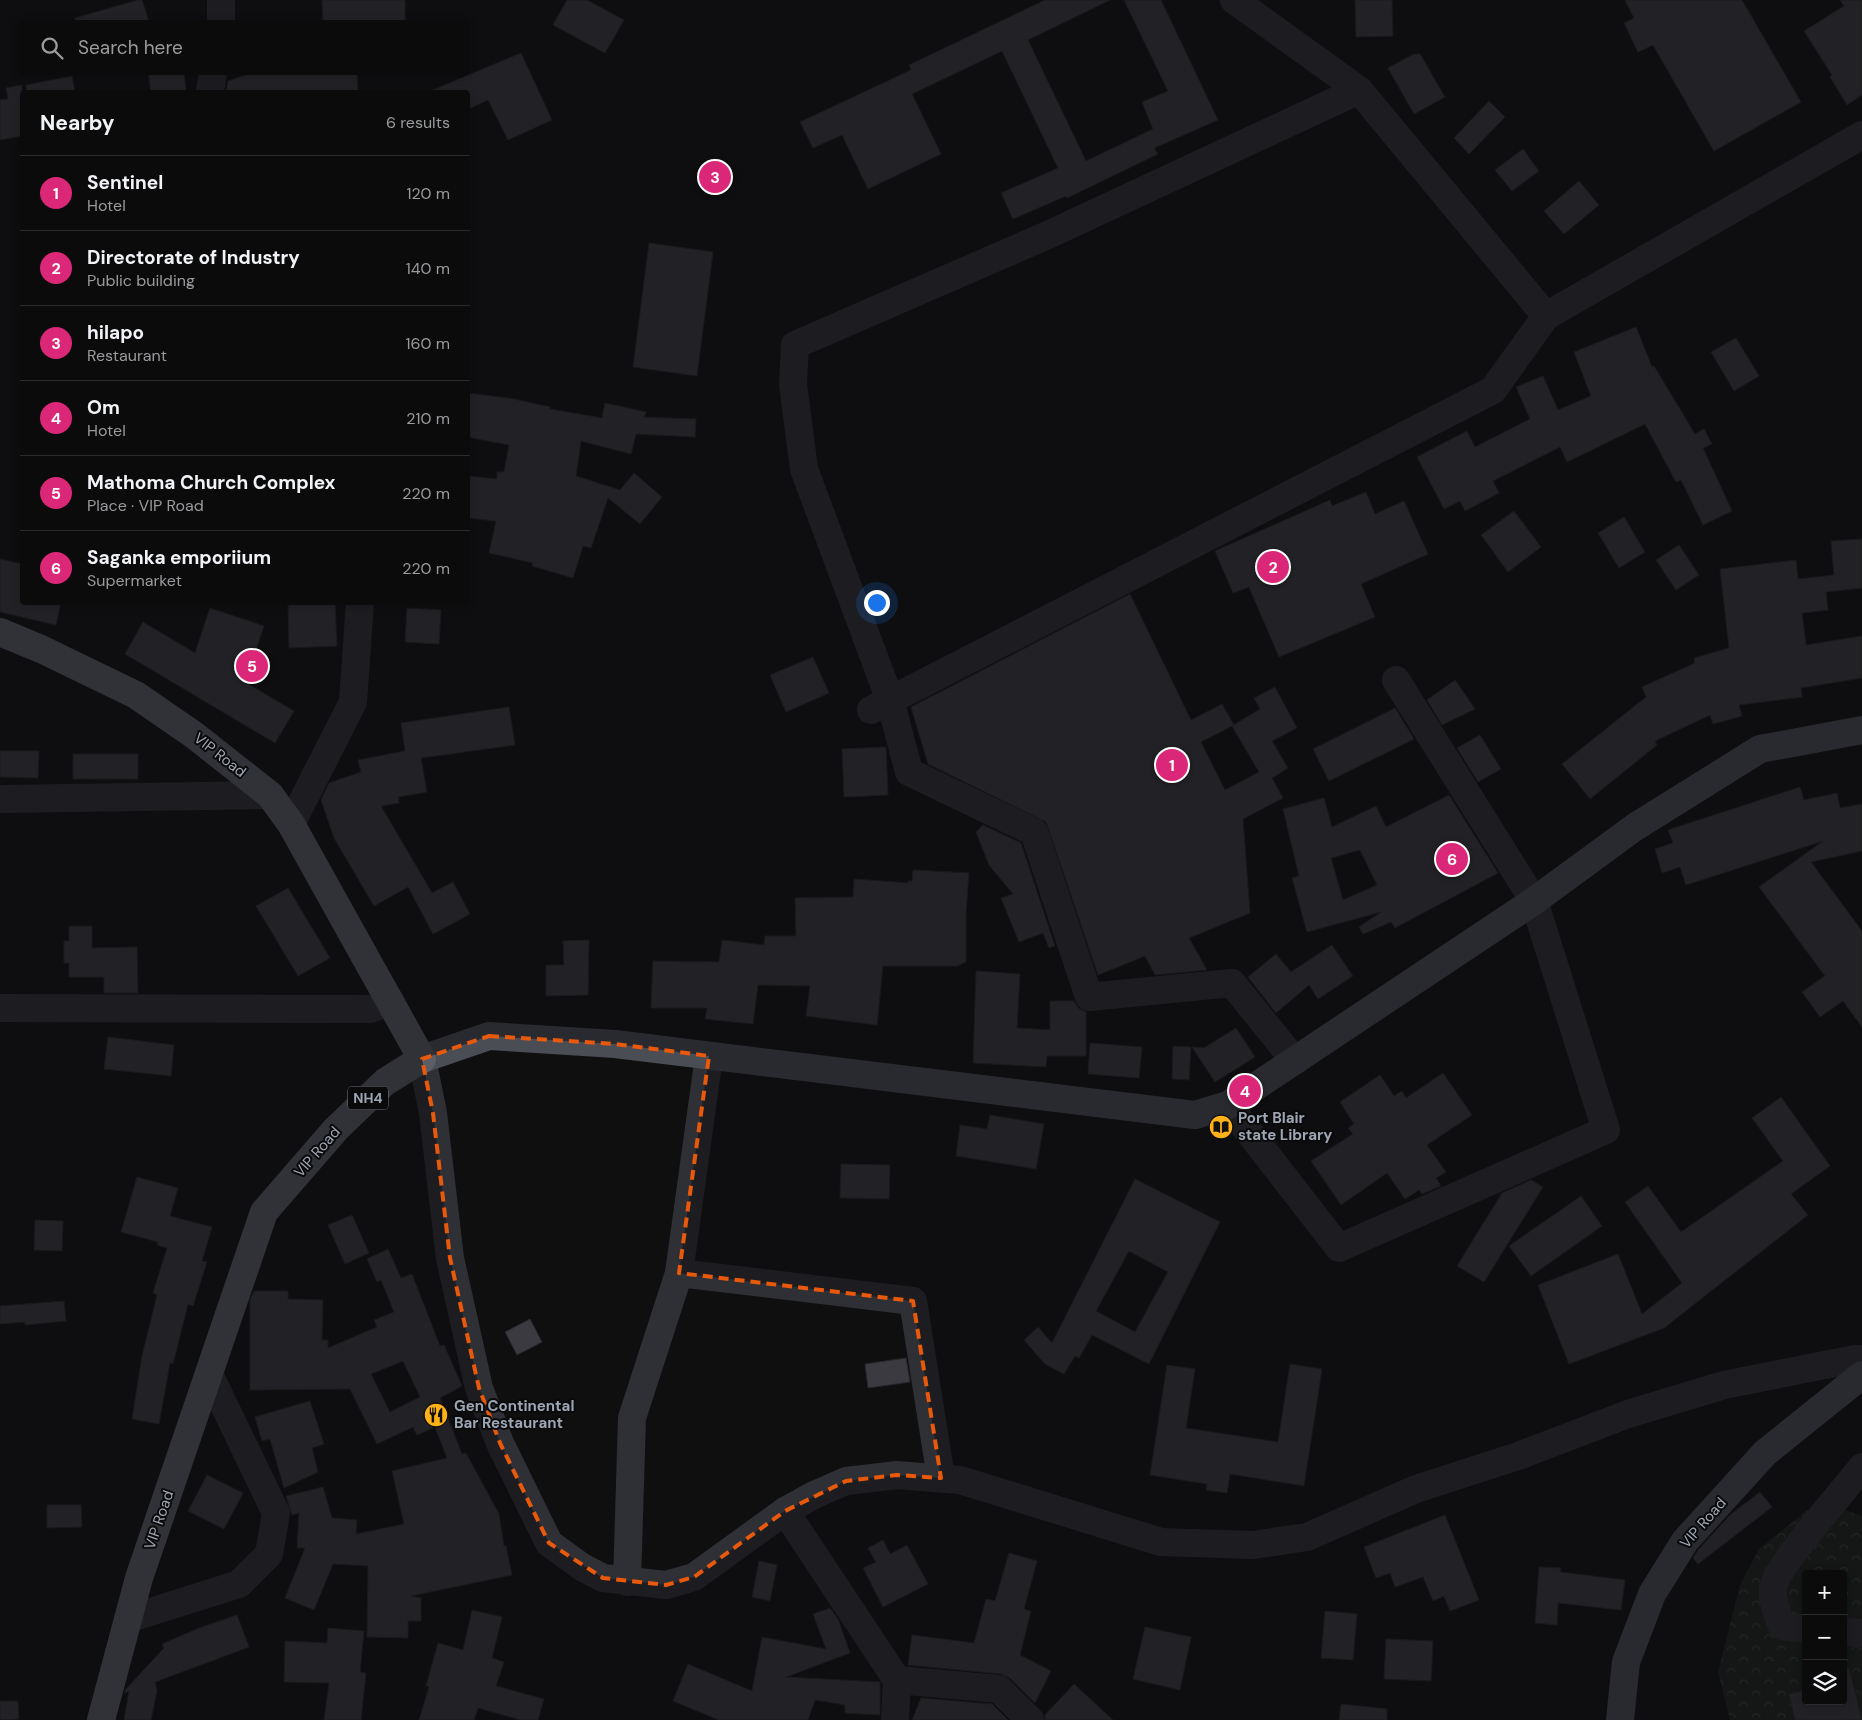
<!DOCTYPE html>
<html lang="en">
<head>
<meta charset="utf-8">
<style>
	body { margin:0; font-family:"DM Sans",sans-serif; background:#141415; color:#f1f3f6 }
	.controls { position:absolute; right:15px; bottom:15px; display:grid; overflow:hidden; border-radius:5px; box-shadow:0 2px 8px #0003 }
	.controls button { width:45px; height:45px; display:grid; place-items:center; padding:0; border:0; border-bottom:1px solid #2b2b2d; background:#0b0b0c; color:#f1f3f6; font:25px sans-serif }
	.you { position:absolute; left:876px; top:602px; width:18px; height:18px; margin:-12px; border:4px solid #fff; border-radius:50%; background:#1a73e8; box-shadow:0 0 0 8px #1a73e833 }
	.badge { display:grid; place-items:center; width:32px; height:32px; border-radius:50%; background:#db2777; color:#fff; font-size:16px; font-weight:700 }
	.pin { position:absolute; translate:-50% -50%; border:2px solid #fff; box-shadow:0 1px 5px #0006 }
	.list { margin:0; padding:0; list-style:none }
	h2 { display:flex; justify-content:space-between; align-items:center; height:65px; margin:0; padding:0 20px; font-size:21px }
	h2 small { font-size:16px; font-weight:400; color:#9a9b9d }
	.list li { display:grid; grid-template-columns:32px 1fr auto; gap:15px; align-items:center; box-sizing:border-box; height:75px; padding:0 20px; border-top:1px solid #2b2b2d }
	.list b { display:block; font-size:19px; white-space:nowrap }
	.list p { margin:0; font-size:16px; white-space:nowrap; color:#9a9b9d }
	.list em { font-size:16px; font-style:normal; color:#9a9b9d }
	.icon { flex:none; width:28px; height:28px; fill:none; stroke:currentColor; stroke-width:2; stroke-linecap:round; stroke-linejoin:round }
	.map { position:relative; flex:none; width:1862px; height:1720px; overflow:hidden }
	.search { position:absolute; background:#0b0b0c; box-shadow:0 2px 8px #0003; left:20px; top:20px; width:450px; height:55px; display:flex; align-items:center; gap:12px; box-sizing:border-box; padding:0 18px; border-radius:5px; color:#9a9b9d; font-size:19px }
	.panel { position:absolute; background:#0b0b0c; box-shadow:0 2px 8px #0003; left:20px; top:90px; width:450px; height:515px; border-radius:5px }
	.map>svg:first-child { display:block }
	.park { fill:url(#park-crowns); fill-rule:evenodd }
	.building { fill:#3a3a40; stroke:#28282c; fill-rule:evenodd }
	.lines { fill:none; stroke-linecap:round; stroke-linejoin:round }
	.minor { stroke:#2f3035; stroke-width:28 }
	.major { stroke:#4b4d55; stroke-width:28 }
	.highway { stroke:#5b5e67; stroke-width:28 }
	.marked { fill:none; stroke:#e8590c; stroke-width:4; stroke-dasharray:10 6; stroke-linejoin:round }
	.labels { text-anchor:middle; stroke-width:4; stroke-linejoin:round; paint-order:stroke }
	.shield { fill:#0a0a0b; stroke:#727681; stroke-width:1 }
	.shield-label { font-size:14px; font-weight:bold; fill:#9ea5b3 }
	.street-label { font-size:15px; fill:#9ea5b3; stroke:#0a0a0b }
	.poi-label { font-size:15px; font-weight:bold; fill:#9ea5b3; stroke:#0a0a0b; text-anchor:start }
</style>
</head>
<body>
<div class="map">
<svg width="1862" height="1720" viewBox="0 0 1862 1720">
	<defs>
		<pattern id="park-crowns" width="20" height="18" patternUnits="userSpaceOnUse" patternTransform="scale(1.25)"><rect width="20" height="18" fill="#1b231c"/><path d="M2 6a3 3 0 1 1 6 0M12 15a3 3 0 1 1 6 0" fill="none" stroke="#39403b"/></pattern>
	</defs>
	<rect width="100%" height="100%" fill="#0f0f10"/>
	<path class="park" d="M1819,1501l43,15v204h-132l-12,-48 22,-87 19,-36zM1806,1574h37v127h-37z"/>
	<g class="building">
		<path d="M138,0h4l7,22h-73l-1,-4z"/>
		<path d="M322,0h83v21l-2,1h-80z"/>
		<path d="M567,0h20l37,20 -19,33 -52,-28z"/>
		<path d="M1045,0h65l-82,40 58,121 67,-32 -11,-27 26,-11 -44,-91h37l57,120 -64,28 4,6 -91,44 -1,-2 -53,23 -12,-26 57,-25 -56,-117 -90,43 29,60 -73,35 -26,-54 -29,13 -13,-26 111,-52 -2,-5z"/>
		<path d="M1355,0h37l1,36 -37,1z"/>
		<path d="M1625,0h117l59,102 -87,49 -61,-106 -15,7 -14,-29 10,-5z"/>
		<path d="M1840,0h22v95l-15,10 -17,-28 2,-2 -28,-44 40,-25z"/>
		<path d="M521,53l31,67 -44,20 -20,-40 -20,9v-17h-40z"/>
		<path d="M1414,54h6l25,43 -31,17 -26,-46z"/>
		<path d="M148,72h36l2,20h-35z"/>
		<path d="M255,72h102l1,20h-132l2,-11z"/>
		<path d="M72,76l3,16h-48l-1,-7z"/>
		<path d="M22,85v51l-22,4v-40l8,-1 -2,-11z"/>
		<path d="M1489,101l16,16 -36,37 -15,-16z"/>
		<path d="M1523,149l16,22 -27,20 -17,-21z"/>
		<path d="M1579,181l20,24 -35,29 -20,-23z"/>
		<path d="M649,243l64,9 -16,124 -64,-9z"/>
		<path d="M1636,327l16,40 2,-1 41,68 9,-5 8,15 -9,4 29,63 -29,14 -22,-45 -5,2 -31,-58 -78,38 -7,-15 -67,34 6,12 -34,18 -5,-10 -16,8 -27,-52 50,-26 8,16 55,-28 -14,-32 27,-11 15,34 33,-14 -17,-44z"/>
		<path d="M1736,338l23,38 -25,15 -23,-39z"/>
		<path d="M468,393l46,6 36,8v2l52,9 3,-15 41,9 -2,5 52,2 -1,18 -59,-3 -5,20 -50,-13 -5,35 44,14 14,-17 28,24 -22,27 -32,-26 -17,50 -8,-2 -10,32 -41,-12 1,-3 -44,-10 7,-32 -28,-3v-42l29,3v-7h7l5,-27 -41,-8z"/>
		<path d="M1366,492l9,22 29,-13 24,53 -67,30 14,33 -96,40 -30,-70 -16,6 -18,-42 115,-51 2,6z"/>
		<path d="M1514,511l27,36 -33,25 -27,-37z"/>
		<path d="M1624,517l21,35 -26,16 -21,-35z"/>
		<path d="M1862,539v49l-36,4 2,18 -26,3 4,32 56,-9v42l-61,10 1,9 -63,8 3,11 -29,8 -3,-9 -55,26 2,4 -67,54 -28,-35 84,-67 -4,-10 53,-24 -1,-5 35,-10 -9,-79 76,-9 2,19 36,-4 -3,-34z"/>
		<path d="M1679,545l20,30 -23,15 -20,-30z"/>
		<path d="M0,559l22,5v38h39l-5,23 -56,-13z"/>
		<path d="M1130,594l61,126 31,-16 12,21 -33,17 24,48 34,-18 -27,-46 28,-17 -6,-11 21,-11 22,41 -25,13 16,27 -16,10 11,20 -40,21 7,94 -61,25 18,32 -52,5 -10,-19 -47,19 -52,-153 -118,-58 -17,-57z"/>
		<path d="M288,602h47l2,44 -48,2z"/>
		<path d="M210,608l54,18 -19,56 49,29 -19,32 -150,-89 18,-32 52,31z"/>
		<path d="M407,608l34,2 -2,34 -34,-2z"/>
		<path d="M813,657l16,36 -43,19 -16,-37z"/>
		<path d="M1455,680l20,29 -33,16 -15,-25z"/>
		<path d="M509,707l6,38 -94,13 6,34 -29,5 1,6 -18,3 51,87 21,-11 17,32 -37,20 -25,-47 -34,19 -40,-68 -13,-38 8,-17 32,-11 -3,-12 47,-9 -4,-28z"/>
		<path d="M1395,708l19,31 -85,42 -16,-32z"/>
		<path d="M1480,735l21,34 -23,13 -21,-34z"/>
		<path d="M886,747l2,48 -44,2 -2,-48z"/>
		<path d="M0,751h39l-1,27 -38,-1z"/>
		<rect x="73" y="754" width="65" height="25"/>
		<path d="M1800,787l4,13 33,-7 3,15 22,-4v47l-51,11 51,69v96l-19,-26 -23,16 -18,-25 23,-16 -66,-89 64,-46 -137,44 -6,-18 -18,6 -7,-24 18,-6 -5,-13z"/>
		<path d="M1449,795l49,78 -103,55 -4,-6 -28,12 -4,-7 22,-15 -74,20 -15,-54 7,-2 -16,-67 41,-11 8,29 44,-21 10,21zM1360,850l17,35 -34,15 -12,-42z"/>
		<path d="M983,825l38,18 34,103 -6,2 -6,-15 -24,9 -18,-44 12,-4 -24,-29 -13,-33z"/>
		<path d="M913,870l56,3 -3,39v50l-9,4h-74l-6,59 -71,-9 4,-30 -52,-1 -5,39 -48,-5 2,-11h-56l2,-47 66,1 3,-22 42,5 1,-9h31l-1,-38 58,-1 1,-18 54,4v-2h4z"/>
		<path d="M288,888l42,70 -32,18 -42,-70z"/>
		<path d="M69,926h23v22l45,-1 1,46h-34v-16h-35v-14h-5v-22h5z"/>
		<path d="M589,940l-1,55 -42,1v-31h18l-1,-24z"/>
		<path d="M1332,945l21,31 -35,23 -9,-14 -33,28 -28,-36 28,-23 15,18z"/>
		<path d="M976,971l44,3 -3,54 33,2v-29h24l4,7 8,4v44h-39l-1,11 -73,-4z"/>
		<path d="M1236,1028l19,29 -40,25 -23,-35 12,1z"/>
		<path d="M108,1037l66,8 -3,31 -67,-7z"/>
		<path d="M1090,1043l52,4 -3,31 -51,-4z"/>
		<path d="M1173,1046l18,1 -2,33 -17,-1z"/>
		<path d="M1443,1073l29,42 -45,30 19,27 -10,6 5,8 -19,8 -3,-4 -14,9 -18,-26 -46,32 -30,-44 42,-27 -5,-6 6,-4 -14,-22 40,-27 14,21 8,-5 4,7z"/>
		<path d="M1781,1097l49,69 -39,28 17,21 -144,113 -95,36 -31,-79 80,-31 24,60 40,-31 -57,-81 23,-16 33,46 102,-71 -31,-43z"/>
		<path d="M990,1115l54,9 -8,45 -80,-13 4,-31 27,4z"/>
		<path d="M841,1164l49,1 -1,34 -49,-1z"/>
		<path d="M137,1177l41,11 -8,28 42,11 -10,34 5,1 -14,44 -5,-2 -15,60 -3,-1 -11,61 -27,-5 10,-63 15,-61 -4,-2 14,-45 -10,-3 1,-3 -37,-10z"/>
		<path d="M1135,1179l85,43 -71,142 -57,-29 -13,23 -4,-2 -11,18 -19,-10 -21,-24 14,-13 14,16zM1129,1251l39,21 -33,60 -39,-21z"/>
		<path d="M1531,1180l12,7 -59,95 -27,-16 45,-73z"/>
		<path d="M1581,1196l21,30 -71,50 -22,-30z"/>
		<path d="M352,1215l17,38 -24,11 -17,-39z"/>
		<path d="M35,1220l28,1 -1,30 -28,-1z"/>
		<path d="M388,1249l13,29 11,-4 28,72 4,-1 18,41 -22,12 22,56 4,-1 33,61 5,32h2l6,29 -101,21 10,2v23h-13v17l-41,-1 1,-71 -35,-2 -19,46 -29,-12 20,-50h-8l2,-35 -7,2 -6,-19 37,-9 9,31 25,2 -1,14 48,-10 -12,-53 55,-13 -12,-31 -18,8 -4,-8 -36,17 -27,-55 -100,1v-90l4,-9h34v8l35,1 -1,40h6v8l49,-21 -3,-7 20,-8 -13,-32 -4,2 -10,-23zM403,1361l17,36 -30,15 -19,-38z"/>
		<path d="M64,1301l2,20 -41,4v-3l-25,2v-18z"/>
		<path d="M530,1319l12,23 -25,13 -12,-23z"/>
		<path d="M906,1358l4,24 -42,6 -3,-24z"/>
		<path d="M1290,1364l32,5 -18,117 -74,-12 -3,19 -21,-3 1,-6 -57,-9 17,-110 28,4 -9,59 92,14z"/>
		<path d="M310,1401l14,43 -12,4 6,24 -34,16 -14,-49 -8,2 -7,-24z"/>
		<path d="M207,1475l36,18 -19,36 -36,-18z"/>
		<path d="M1760,1492l12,15 -74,57 -5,-6 5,-8 33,-36z"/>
		<path d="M47,1505h34l1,22 -35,1z"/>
		<path d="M1445,1515l34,85 -29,11 -6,-15 -11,5 -10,-24 -28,10 -5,-14 -14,5 -12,-31z"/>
		<path d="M883,1540l7,14 17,-9 21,39 -45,23 -20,-39 13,-6 -8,-14z"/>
		<path d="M1009,1553l28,8 -13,48 7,2 -11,44 31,16 -16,32 -25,-25 -9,-4 -93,-9 4,-30 62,8 12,-44 9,2z"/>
		<path d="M759,1561l18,4 -7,36 -18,-4z"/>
		<path d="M1539,1567l22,1 -1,4 65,8 -4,30 -63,-7 -1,22 -22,-2z"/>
		<path d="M830,1608l8,11 12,34 -64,24 94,5v33l-35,-2v-8l-30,-5 -7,20h-89l-46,-19 15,-37 64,27 10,-54 64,12 -13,-35z"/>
		<path d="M472,1610l30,7 -10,41 12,4 -8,24 48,13 -6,21h-17l-43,-12 -4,12h-55l10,-33 -3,-1 12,-43 25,7z"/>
		<path d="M1325,1611l32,3 -4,46 -32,-2z"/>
		<path d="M237,1615l12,32 -94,35 2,9 -6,29h-27l5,-29 -4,2v-3l39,-42 -2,-4 37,-16z"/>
		<path d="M1145,1627l46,10 -11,53 -47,-11z"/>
		<path d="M328,1628l36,3 -4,41 6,1 -5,47h-37l5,-37 -45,-1 1,-41 42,2z"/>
		<path d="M1386,1639l47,2 -2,40 -47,-2z"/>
		<path d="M1849,1668l13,52h-67l-6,-26 17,-4v11h37v-32z"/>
		<path d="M1074,1684l25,23 14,13h-68v-5z"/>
		<path d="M921,1698l71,6 16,16h-96z"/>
		<path d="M0,1701h18l1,18 -19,1z"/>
		<path d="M1341,1704l46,5v11h-48z"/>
	</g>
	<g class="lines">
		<g class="minor">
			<path d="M221,0v22"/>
			<path d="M1234,0l125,90 187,226"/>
			<path d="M210,92l3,-20"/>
			<path d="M871,710l622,-320 53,-74 316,-181"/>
			<path d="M0,799l270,-4"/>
			<path d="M291,824l62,-122 7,-100"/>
			<path d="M0,1008l370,1 21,-7"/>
			<path d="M422,1059l11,54 17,145 29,130 21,55 49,100 33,24 21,11 63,7 28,-8 91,-66 29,-16 32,-14 51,-6 63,5 201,62 92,3 54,-8 109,-48 102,-33 110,-42 96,-29 131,-26h7"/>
			<path d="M1295,1061l-63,-78 -143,14 -55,-165 -125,-60 -19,-72 -86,-231 -11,-85 2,-39 255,-111 309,-144"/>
			<path d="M1228,1105l111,143 267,-118 -72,-229 -138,-221"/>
			<path d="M679,1273l234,28 28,177"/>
			<path d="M785,1511l112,169 -2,40"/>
			<path d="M627,1582l5,-164 47,-145 30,-217"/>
			<path d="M128,1619l111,-35 30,-30 7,-41 -67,-139"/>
			<path d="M1806,1629l-24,-3c-5,-12 -10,-25 -9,-38 1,-19 73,-100 89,-121"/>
			<path d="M1843,1632l19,1"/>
			<path d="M897,1680l102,9 31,31"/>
		</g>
		<g class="major">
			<path d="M422,1059l67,-23 126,8 580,71 33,-10 306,-204 101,-74 125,-78 102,-19"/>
			<path d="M1620,1720l6,-58 26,-68 33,-53 80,-88 97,-78"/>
		</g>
		<path class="highway" d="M0,632l41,17 95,46 58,40 76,60 21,29 131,235 -37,23 -49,47 -72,83 -125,366 -38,142"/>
	</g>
	<path d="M0 0H1862V1720H0ZM489,1036l126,8 94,12 -30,217 234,28 28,177 -44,-3 -51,6 -61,30 -91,66 -28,8 -63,-7 -54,-35 -49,-100 -21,-55 -29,-130 -17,-145 -11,-54z" fill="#0f0f10" fill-opacity=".55" fill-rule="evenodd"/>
	<path class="marked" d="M489,1036l126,8 94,12 -30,217 234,28 28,177 -44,-3 -51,6 -61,30 -91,66 -28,8 -63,-7 -54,-35 -49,-100 -21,-55 -29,-130 -17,-145 -11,-54z"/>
	<defs>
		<g id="library-disc" transform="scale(1.25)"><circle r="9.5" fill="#ffb118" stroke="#0a0a0b"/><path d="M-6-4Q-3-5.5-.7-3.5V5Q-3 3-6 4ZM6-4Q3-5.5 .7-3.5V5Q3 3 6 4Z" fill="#111"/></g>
		<g id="restaurant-disc" transform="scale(1.25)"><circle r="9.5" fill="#ffb118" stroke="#0a0a0b"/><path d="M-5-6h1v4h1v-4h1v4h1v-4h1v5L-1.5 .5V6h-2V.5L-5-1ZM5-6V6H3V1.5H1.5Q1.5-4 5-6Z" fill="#111"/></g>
	</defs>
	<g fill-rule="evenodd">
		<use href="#library-disc" x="1221" y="1127"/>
		<use href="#restaurant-disc" x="436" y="1415"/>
	</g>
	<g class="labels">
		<rect class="shield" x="348" y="1086.5" width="40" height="23" rx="4"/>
		<g class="shield-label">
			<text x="368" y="1103">NH4</text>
		</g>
		<g class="street-label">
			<text transform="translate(220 755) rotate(38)" y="5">VIP Road</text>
			<text transform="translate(317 1152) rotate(-49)" y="5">VIP Road</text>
			<text transform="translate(159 1520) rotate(-71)" y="5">VIP Road</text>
			<text transform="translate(1703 1523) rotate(-49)" y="5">VIP Road</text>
		</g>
		<g class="poi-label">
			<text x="1238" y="1123">Port Blair<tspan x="1238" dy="17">state Library</tspan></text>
			<text x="454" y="1411">Gen Continental<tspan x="454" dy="17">Bar Restaurant</tspan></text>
		</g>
	</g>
</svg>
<div class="controls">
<button>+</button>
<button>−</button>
<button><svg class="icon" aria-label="layers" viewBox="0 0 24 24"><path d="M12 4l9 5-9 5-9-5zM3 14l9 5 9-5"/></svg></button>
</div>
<div class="you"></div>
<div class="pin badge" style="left:1172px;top:765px">1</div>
<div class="pin badge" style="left:1273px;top:567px">2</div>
<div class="pin badge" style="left:715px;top:177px">3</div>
<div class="pin badge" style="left:1245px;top:1091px">4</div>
<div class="pin badge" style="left:252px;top:666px">5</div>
<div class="pin badge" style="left:1452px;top:859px">6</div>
<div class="search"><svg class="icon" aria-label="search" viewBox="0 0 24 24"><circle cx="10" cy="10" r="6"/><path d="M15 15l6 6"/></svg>Search here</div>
<section class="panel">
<h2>Nearby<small>6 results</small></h2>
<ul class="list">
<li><span class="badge">1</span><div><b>Sentinel</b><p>Hotel</p></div><em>120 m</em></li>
<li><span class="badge">2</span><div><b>Directorate of Industry</b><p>Public building</p></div><em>140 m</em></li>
<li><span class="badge">3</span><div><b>hilapo</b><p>Restaurant</p></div><em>160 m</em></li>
<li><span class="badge">4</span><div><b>Om</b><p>Hotel</p></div><em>210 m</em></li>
<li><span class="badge">5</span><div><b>Mathoma Church Complex</b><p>Place · VIP Road</p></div><em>220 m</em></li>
<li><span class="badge">6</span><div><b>Saganka emporiium</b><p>Supermarket</p></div><em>220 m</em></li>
</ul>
</section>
</div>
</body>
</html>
